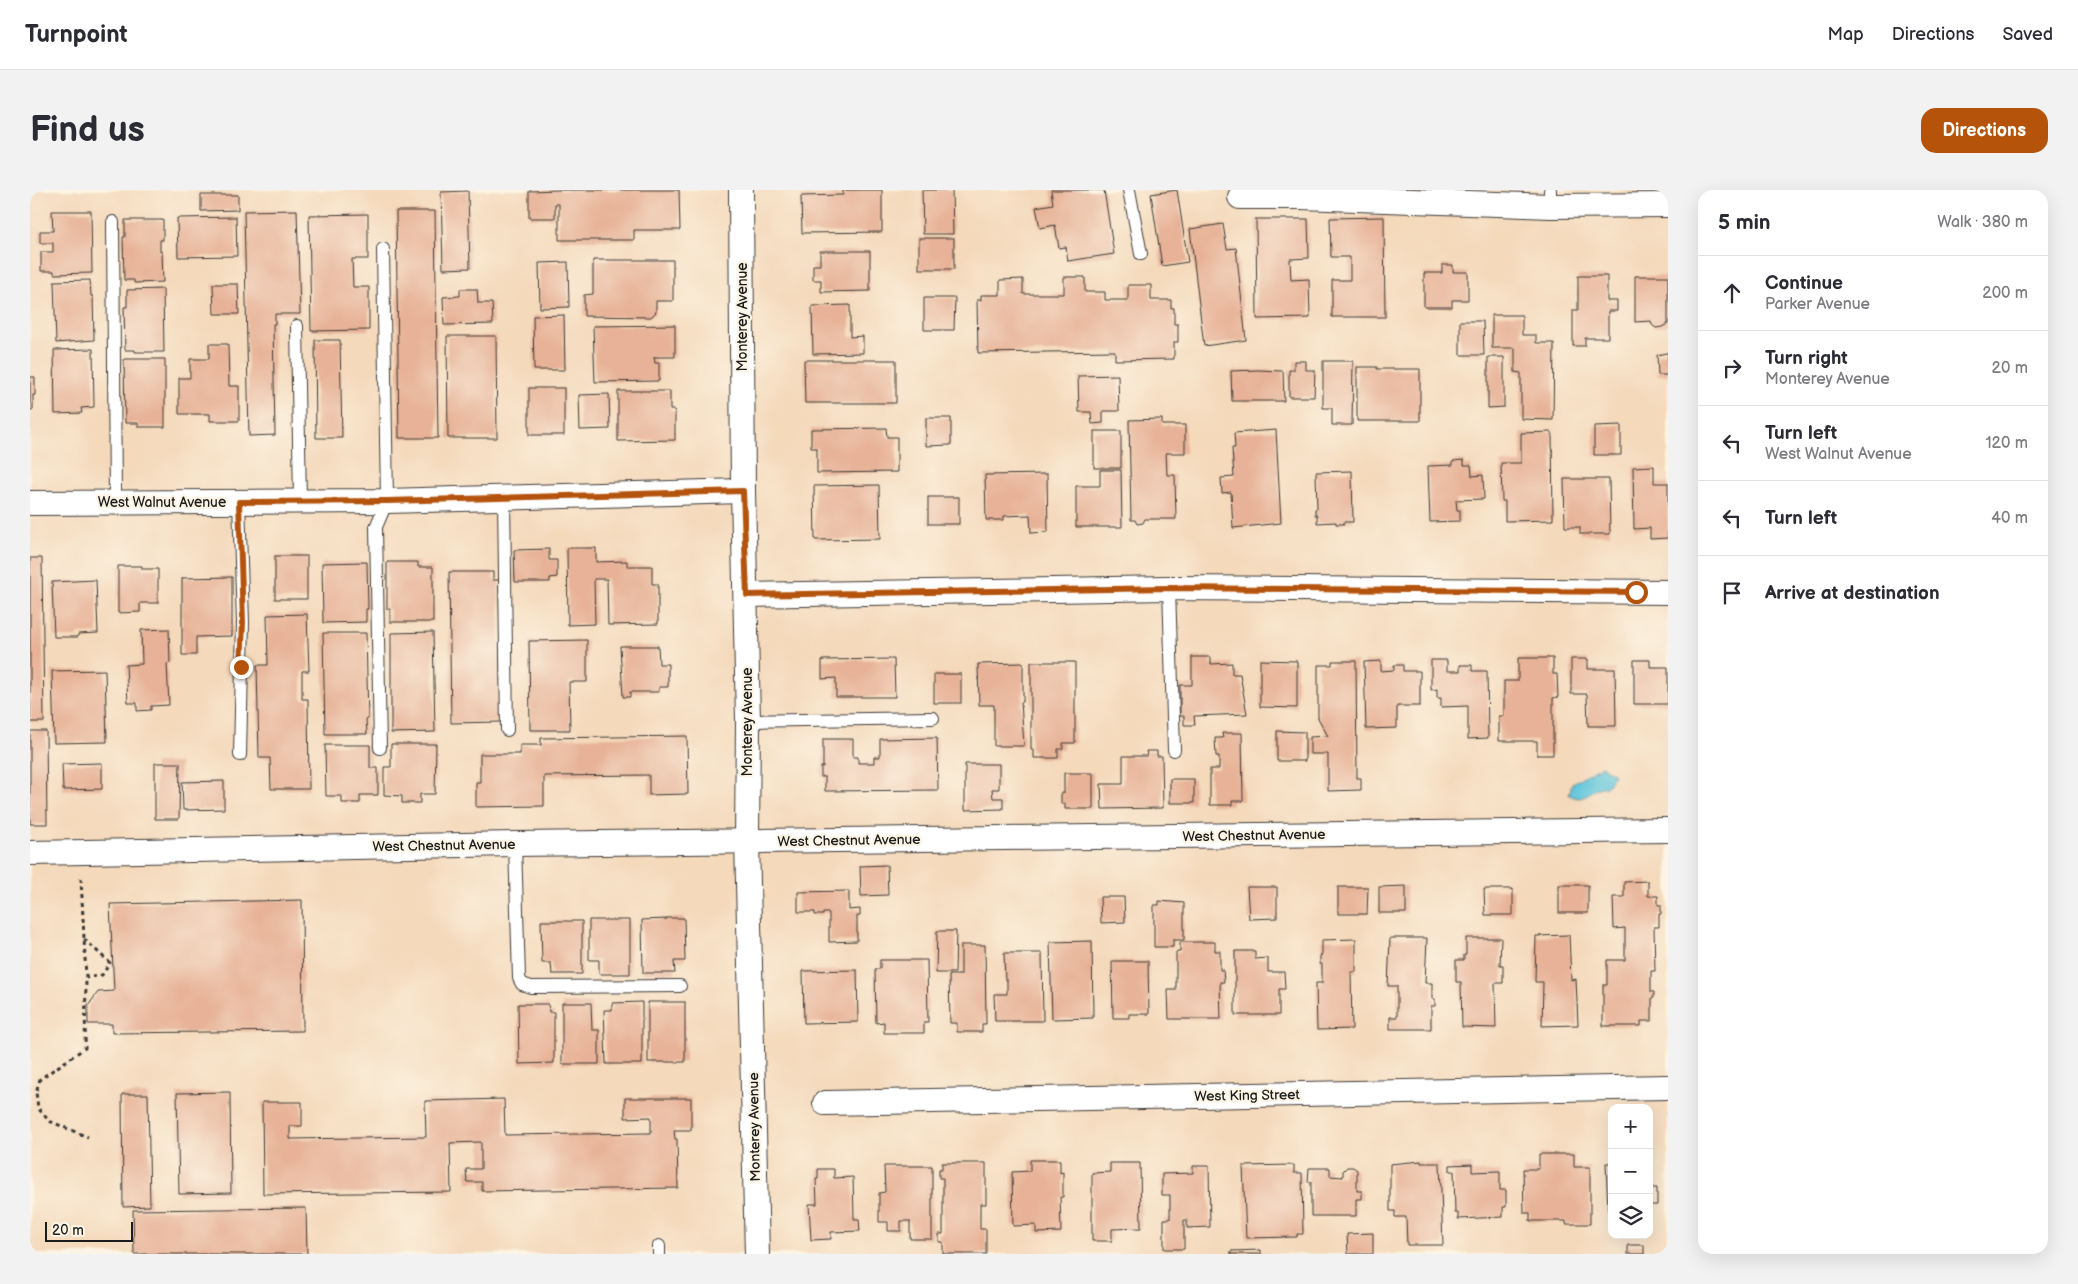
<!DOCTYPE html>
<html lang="en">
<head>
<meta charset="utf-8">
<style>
	body { margin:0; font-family:"Balsamiq Sans",sans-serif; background:#f2f2f3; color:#2b2b33 }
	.controls { position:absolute; right:15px; bottom:15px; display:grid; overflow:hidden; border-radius:10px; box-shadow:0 5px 20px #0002 }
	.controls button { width:45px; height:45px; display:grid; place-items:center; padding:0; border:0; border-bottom:1px solid #e1e1e2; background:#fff; color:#2b2b33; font:25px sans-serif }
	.scale { position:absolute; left:15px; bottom:12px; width:88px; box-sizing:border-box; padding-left:5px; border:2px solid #1c1c1c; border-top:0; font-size:14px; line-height:18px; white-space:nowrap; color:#1c1c1c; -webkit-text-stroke:4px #fcf5e5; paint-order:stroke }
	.stop { position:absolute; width:15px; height:15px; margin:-11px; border:4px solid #b45309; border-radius:50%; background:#fff }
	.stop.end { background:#b45309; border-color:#fff; box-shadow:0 1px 5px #0008 }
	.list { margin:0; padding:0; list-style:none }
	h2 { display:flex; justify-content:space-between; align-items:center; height:65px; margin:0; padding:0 20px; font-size:21px }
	h2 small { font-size:16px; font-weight:400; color:#7c7c81 }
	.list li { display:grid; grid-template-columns:32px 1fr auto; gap:15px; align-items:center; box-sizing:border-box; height:75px; padding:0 20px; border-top:1px solid #e1e1e2 }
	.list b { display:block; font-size:19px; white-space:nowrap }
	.list p { margin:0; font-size:16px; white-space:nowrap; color:#7c7c81 }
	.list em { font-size:16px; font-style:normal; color:#7c7c81 }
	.icon { flex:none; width:28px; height:28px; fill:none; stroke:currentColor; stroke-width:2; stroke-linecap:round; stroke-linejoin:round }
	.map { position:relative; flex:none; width:1638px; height:1064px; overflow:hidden; border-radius:15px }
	header { display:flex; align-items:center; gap:30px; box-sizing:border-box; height:70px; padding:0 25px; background:#fff; border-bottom:1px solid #e1e1e2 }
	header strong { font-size:24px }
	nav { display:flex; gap:28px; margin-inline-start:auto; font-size:18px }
	.intro { display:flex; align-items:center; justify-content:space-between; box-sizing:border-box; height:120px; padding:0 30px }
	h1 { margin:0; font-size:35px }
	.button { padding:12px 22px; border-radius:15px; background:#b45309; color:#fff; font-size:18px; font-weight:700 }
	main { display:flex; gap:30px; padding:0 30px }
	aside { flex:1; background:#fff; border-radius:15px; box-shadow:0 5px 20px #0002 }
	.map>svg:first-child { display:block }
	.water { fill:#5ec5dc; stroke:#3d707c }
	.building { fill:#e7b297 }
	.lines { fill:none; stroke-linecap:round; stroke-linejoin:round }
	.service-casing { stroke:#3c3834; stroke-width:14 }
	.minor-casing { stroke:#3c3834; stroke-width:26 }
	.path { stroke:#3c3834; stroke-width:3; stroke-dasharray:4 4; stroke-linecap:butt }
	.service { stroke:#fff; stroke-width:12 }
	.minor { stroke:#fff; stroke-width:24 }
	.route { stroke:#b45309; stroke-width:6 }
	.labels { text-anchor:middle; stroke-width:4.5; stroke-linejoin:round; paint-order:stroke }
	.street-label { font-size:14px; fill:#1c1c1c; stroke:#fcf5e5 }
</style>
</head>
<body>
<header>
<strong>Turnpoint</strong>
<nav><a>Map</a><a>Directions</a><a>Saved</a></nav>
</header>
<div class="intro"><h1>Find us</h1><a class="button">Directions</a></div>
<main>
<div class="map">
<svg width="1638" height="1064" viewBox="0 0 1638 1064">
	<rect width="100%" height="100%" fill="#fcf5e5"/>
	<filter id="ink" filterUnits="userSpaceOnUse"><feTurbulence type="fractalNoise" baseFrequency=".02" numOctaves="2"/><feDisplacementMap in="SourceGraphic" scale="10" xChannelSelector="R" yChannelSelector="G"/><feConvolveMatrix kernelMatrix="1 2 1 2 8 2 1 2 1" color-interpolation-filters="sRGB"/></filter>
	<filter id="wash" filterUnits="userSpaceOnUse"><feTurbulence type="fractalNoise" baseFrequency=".0096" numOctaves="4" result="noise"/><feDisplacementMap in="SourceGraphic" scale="20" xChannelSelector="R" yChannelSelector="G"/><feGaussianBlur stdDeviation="1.12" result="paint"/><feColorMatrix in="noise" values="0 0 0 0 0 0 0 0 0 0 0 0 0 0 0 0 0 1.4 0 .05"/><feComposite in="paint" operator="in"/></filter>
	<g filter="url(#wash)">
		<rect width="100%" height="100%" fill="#f4d9bb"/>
		<path class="water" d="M1571,576l13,8 -6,11c-4,2 -9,2 -13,4 -11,6 -11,13 -26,6l3,-12z"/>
		<g id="blocks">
			<g class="building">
				<path d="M528,0h121l1,40h-46v10h-75v-36h-4v14h-26v-27z"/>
				<path d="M813,0h39v42l-80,1 -1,-37 42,-1z"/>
				<path d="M892,0h30l1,44h-30z"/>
				<path d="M1021,0h53l10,64 -46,7 -2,-14 -7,1 -4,-23 -15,3 -4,-21 17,-3z"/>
				<path d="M1147,0l11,72 -26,4 -11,-72z"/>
				<path d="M438,1l2,77 -27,1 -2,-77z"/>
				<path d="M171,5h37v15l-37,1z"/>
				<path d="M267,20l3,104h-25v10h-2l2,111 -26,1 -5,-225z"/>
				<path d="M22,21h39l1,62 -38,1v-3h-13v-19h12v-9h-13v-12h13z"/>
				<path d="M366,21h39l3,227h-39z"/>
				<path d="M338,24v45h-16l1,28h16v43l-58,1 -2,-116z"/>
				<path d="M206,27l1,39 -59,1 -1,-39z"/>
				<path d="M1354,27l1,100h-53v-37h18v-23h-19l-1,-39z"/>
				<path d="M1226,29h52l1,39 -19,1 1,21 18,-1 1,39 -53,1z"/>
				<path d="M95,30h38v20h-3v12l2,-1 1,31 -29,1v-3h-10l-1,-43h2z"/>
				<path d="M1193,34l4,25 9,-1 10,92 -42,6 -14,-117z"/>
				<rect x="889" y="48" width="35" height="31"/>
				<path d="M790,61h50v40l-49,1v-12h-8v-15h7z"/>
				<path d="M563,70h80v41h-17v11l-5,5 -67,-1v-21l9,-1z"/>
				<path d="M538,72l1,45 -29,1 -1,-45z"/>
				<path d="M1412,75h11v7h15v28h-16v7h-28v-34h18z"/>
				<path d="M1548,86h29v25h10v10h-9v27h-23v8h-12v-36h5z"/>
				<path d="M1605,86h33v48l-6,3 -6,1 -4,-3 -1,-4 -16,1z"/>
				<path d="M1034,87h21v15h20v8h23v-15h23v15h20v8h3v16h4v18h-4v17l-59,1v-9l-137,2 -1,-53h4v-5h19v-15l23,-1v15h41z"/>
				<path d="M60,90l1,16h2l1,44 -38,3 -2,-62z"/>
				<path d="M183,94h25l1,30h-25z"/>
				<path d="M133,99l1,63h-29v-2h-10l-1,-43h3v-17z"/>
				<path d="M430,99h17l1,14h14l1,21 -49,1 -1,-28 17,-1z"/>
				<path d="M894,108h31l-1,32h-30z"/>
				<path d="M820,115v32l13,-1v17l-50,1 -1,-48z"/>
				<path d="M534,125l1,55h-31l-1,-54z"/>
				<path d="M1462,125h30v20h14v8h18l-1,77 -32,-1v-46l-6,-1v-24h-23z"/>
				<path d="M1430,131h23l1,34h-24z"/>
				<path d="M645,135v32h-21l1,6h4v18l-64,1 -2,-56z"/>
				<path d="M417,146h49l1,102h-49z"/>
				<path d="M285,150h25l2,98h-26z"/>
				<path d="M179,154h19l1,42h10v35h-29v-7h-31v-36h11v-19h19z"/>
				<path d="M63,159l1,58 -13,1 1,5 -27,1 -1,-64z"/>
				<path d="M1636,163h2v22h-10l-1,-20z"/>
				<path d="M1458,167h16v50l-16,1z"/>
				<path d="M94,169h41v68h-27v-4h-13z"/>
				<path d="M774,170h92v43h-91z"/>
				<path d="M1264,171h12v9h9l-1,27h-25v-27h5z"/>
				<path d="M1293,171h30l-1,64h-20v-17h-9z"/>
				<path d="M1327,177h20v2h43v52h-63z"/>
				<path d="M1228,180l25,1 1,30h-52l-1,-30z"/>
				<path d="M1088,185l1,36h-16v12l-11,1 -1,-12h-12l-1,-36z"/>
				<path d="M0,187h5v18h-2v15h-3z"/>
				<rect x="499" y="198" width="35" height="47"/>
				<path d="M588,201h52v19h5v30l-57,1z"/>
				<path d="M579,204l1,35 -30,1 -1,-35z"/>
				<path d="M896,228h25v27l-25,1z"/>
				<path d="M1132,229v6h23v28h-19l1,22h8l1,44h-31l-2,4 -6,1 -2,-4h-4l-2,-100z"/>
				<path d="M1591,235v30h-27v-29z"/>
				<path d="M856,238l1,9h10v35l-80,1v-25h-6v-19z"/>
				<path d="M1246,240l5,93 -48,5 -2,-36 -9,1 -1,-15 13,-1 -2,-29h3l-1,-15z"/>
				<rect x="1064" y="241" width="27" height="37"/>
				<path d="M1522,242l1,88 -48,1v-20h-3l-1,-38h20v-30z"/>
				<path d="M1434,270v5h7l1,11 11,-1 1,24 -28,1 1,10h3v11l-30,1 -2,-56 25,-1v-4z"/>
				<path d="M1624,276v17h14v55l-18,1v-11l-16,1 -1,-62z"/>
				<path d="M1070,280h21l1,57h-46v-41h24z"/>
				<path d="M1322,281l1,51h-9v2h-8v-2l-19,1v-8h-2v-6h2l-1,-37z"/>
				<path d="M1017,284l1,58 -17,1 -1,-18 -26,1v4h-18l-1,-45z"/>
				<path d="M1534,289h45l1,55h-30v-7h-15z"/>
				<path d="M849,295l1,54 -65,1 -1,-54z"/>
				<rect x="898" y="307" width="31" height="27"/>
				<path d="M537,358h29v14l31,-1v5h25v18h6v40l-50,1 -1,-46h-13l1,45 -27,1z"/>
				<path d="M519,359v11h8v17l-7,1v4h-35l-1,-32z"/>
				<rect x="245" y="366" width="32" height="43"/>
				<path d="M0,368h12l2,164h-14z"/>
				<path d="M337,372l1,47h-2v13l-43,1 -1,-60z"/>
				<path d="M357,372h31v5h15v55h-43v-13h-3z"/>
				<path d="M88,376h24v3h16v34h-18v9l-22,1z"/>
				<path d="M419,382h44v8h6l2,142 -50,1z"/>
				<path d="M202,387v59l-36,1v18h-14v-77z"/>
				<path d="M66,390l2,53 -20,1v3h-24l-2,-55z"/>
				<path d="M277,424l2,57h-7v28h6l1,90h-38l-1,-31h-11l-2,-93h11l-1,-50z"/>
				<path d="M139,439l1,34 -3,1 2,41 -18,1v4l-14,1v-8h-9l-2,-38 16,-1 -1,-34z"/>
				<path d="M403,442l2,100 -44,1v-100z"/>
				<path d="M293,443h43l2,86h-2l1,15h-42z"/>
				<path d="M557,450v42h-18l1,48h-40l-1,-89z"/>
				<path d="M590,456h38l1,18h9v23h-9v5h-29v5h-7z"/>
				<path d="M1162,467h19v7l21,-1v11h8l7,40 -53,2 1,9h-11v-9h-4v-31h12z"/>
				<path d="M1488,468h35v16h4l1,23 -5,1v57h-16v-14h-38v-25h5v-35h14z"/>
				<path d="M864,469l1,38h-59v-19l-14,1v-19z"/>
				<path d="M1541,469h17v10h27l1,57h-28l-1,-32h-16z"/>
				<path d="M1230,470l37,1v47l-37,-1z"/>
				<path d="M1401,470h16v11h13v-6h12v6h15l1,67 -20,1v-33l-27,1v-9h-4v-9l-6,1z"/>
				<path d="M1604,470h16v7h18v37h-34z"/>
				<path d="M1302,471h24l1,117h4v12l-33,1v-37h-18v-17l18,-1 -10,-18v-53h14z"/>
				<path d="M1351,471v10l13,-1v-5h9v6h17v35h-23v22l-31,1 -2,-67z"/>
				<path d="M1001,472h44v81h-12v6h-5v9h-24v-8h-3z"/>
				<path d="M993,473v39h-2l3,44h-30v-41h-15l-1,-41z"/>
				<path d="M75,480l2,72 -53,1 -2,-72z"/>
				<rect x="904" y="484" width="27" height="29"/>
				<path d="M0,541h16l1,93h-17z"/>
				<path d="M1247,541l28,1v29h-28z"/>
				<path d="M1192,543h20l1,68h-11v4h-22v-36h9v-13h-3l-1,-18h8z"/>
				<path d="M657,546l1,58 -39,1v-20l-105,1v30l-68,1v-25h4v-28h40v-9h21v-7z"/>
				<path d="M907,548l1,52 -113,1v-14h-4v-10h2v-28h30v18h5v6h16v-6h6v-18z"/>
				<path d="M361,554h45l-1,50h-15v9h-18v-7l-18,-1v-28h7z"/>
				<path d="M295,555h45v23h8v27h-18v8h-18v-7h-16z"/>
				<path d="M1116,561h11v5h5l1,52 -61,1 -1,-25h22v-28h24z"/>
				<path d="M72,573v26l-39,1 -1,-26z"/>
				<path d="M125,573h25l-1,56h-24z"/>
				<path d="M935,574h34v25h-7l1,9h10v11l-38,1z"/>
				<path d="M1034,583h29v36h-28v-5h-4v-11h3z"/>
				<rect x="1140" y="589" width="24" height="24"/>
				<path d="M194,591v28l-41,1 -1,-28z"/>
				<path d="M857,675l1,30 -27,1 -1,-30z"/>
				<path d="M1618,691v15h10v9h3v9h-2v13h-5l1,44h-4v21h3v6h-2v23h-11v5h-38v-41h4v-25h18v-32l-11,1 -1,-32h11v-15z"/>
				<rect x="1529" y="695" width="29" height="28"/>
				<path d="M1376,696v27h-27v-26z"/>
				<path d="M1217,697h30v31l-28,1z"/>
				<path d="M1308,697h30l-1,27h-29z"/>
				<path d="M1454,699h29v26h-28z"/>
				<path d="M819,701v19l11,-1v7h-3v25l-28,1v-29h-6v2h-8v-3h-17v-20z"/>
				<path d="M1070,707h24l1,25 -24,1z"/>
				<path d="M272,710l1,131 -191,2v-9h-24v-18l10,-14 16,-1 -4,-87z"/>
				<path d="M1129,711l25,2v37h-11v7h-19v-42h5z"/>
				<path d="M636,728h18l1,43h-11l1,12h-32l-1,-53 25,-1z"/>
				<path d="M559,730h41v54h-31v-14h-10z"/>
				<path d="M511,731h41v53h-30l-1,-11h-9z"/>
				<path d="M907,741h19l-1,42h-19z"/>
				<path d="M1539,745l2,45 5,-1 2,46 -36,1 1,-44h-8l1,-46z"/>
				<path d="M1360,748h37l-2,45h7v16h3v7h-4v23h-41v-12h7v-31h-9z"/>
				<path d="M1436,748h35l-1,27h3v18h-8l1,45 -34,-1 -1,-45h-5v-22h8v-5h2z"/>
				<path d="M1326,749v33h-5l1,57 -35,1 -1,-47h6v-19h-2v-8l2,-1v-15z"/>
				<path d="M1062,751l1,77 -41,1 -2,-77z"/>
				<path d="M1150,752h35v9h5v19h3l1,12h-4l1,37h-52l-1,-29h8v-38h4z"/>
				<path d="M931,755h24l1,79h-4v8h-25v-9h-7l-1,-48h12z"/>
				<path d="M1205,761h20v8l13,-1v14h16l1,17h-6v26h-44z"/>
				<path d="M974,763h38l1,68h-48l-1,-27h13v-14h-2z"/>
				<path d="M850,770h47l1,62h-4v11h-40v-11l-8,1 -1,-54h5z"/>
				<path d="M1082,771h36l1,53h-20v4h-16z"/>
				<path d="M827,780l1,52 -54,1 -1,-52z"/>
				<path d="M612,812v62h-36l-2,-54h8v-7z"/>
				<rect x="618" y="812" width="37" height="60"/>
				<path d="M532,813h29l1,27h7v34h-37z"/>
				<path d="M488,814h30l1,8h5v51l-35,1z"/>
				<path d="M200,902l1,101 -52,1 -2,-101z"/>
				<path d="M92,904h26l2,112 -27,1z"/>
				<path d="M595,908h66v32h-17l1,9h2l1,49 -196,3v-9h-15l-1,-13h15v-27l-31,1 1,49 -188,2 -1,-92h40v24h-12v13l136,-2 -1,-36 79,-2 1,36 146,-2v-16l-26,1z"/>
				<path d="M1509,964h35v13h16v57h-24v-3h-36v-8h-6l-1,-44h16z"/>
				<path d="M1000,970h30v13l3,-1v25h-3l1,35 -25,1v-8l-23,1 -1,-54 18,-1z"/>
				<path d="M1391,971v2h19l3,82h-36l-1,-28h-11v-6h-5v-47z"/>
				<path d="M912,973h44v41h-6v25h6v25h-43v-12h-4v-8h4v-56h-4v-9h3z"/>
				<path d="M1080,973h30l1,65 -29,1v12h-20v-68l18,-1z"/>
				<path d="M1576,973h6v48h-4z"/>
				<path d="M1619,973h3v25h5v17h-8z"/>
				<path d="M1442,974v8l28,-1v19h6v17h-3v10l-45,2v-6h-3l-1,-42h-4v-6z"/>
				<path d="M1264,975v8h8l1,61h-6v3l-51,1 -3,-72z"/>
				<path d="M854,976h48v73h-22v-18h-9v10h-13v-9h-9v-29l6,-1z"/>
				<path d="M1163,976h16l1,61 -23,1v-8h-3v29h-20v-30h6v-24h-8v-21l31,-1z"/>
				<path d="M1317,977h6l4,3v21h5v8h-6v17h-45v-34h-3l1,-14h21v8l13,1v-6z"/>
				<path d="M788,979h16v9l19,-1 1,42h5l1,12 -29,1v7l-20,1 -2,-36h8l-1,-25h2z"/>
				<path d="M276,1018l1,46h-173l-1,-44z"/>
				<path d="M1343,1043v21h-25l-1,-20z"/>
				<rect x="1598" y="1055" width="16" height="9"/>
				<path d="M1231,1060v4h-30v-3z"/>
			</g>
		</g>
	</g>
	<g filter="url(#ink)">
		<use href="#blocks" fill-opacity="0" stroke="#3c3834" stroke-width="1"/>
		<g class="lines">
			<g class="service-casing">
				<g id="service">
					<path d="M1099,0l12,64"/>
					<path d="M1520,0v16"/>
					<path d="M83,32l2,281"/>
					<path d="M267,136l3,175"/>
					<path d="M474,307l3,233"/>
					<path d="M209,312l4,120 -3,133"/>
					<path d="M1139,398l5,162"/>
					<path d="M718,531l185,-3"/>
					<path d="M350,558l-4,-221 11,-26 -4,-252"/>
					<path d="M485,654l4,134 3,6 9,3 149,-1"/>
					<path d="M629,1064v-8"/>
				</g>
			</g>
			<g class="minor-casing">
				<g id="minor">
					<path d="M711,0l2,301 5,230 -1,120 10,413"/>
					<path d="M1210,7h60l250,9 118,-1"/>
					<path d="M0,313l357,-2 356,-10"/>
					<path d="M717,405l422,-7 499,4"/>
					<path d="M0,663l485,-9 1153,-14"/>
					<path d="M795,913l843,-16"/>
				</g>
			</g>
			<g class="path">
				<path d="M51,688l5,100 -1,70 -45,31 -4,13 2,16 11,13 39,16"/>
				<path d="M54,749l26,24 -8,12 -16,3"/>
			</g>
			<use href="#service" class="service"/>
			<use href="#minor" class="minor"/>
		</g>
	</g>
	<g class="lines" filter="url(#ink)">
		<path class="route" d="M211,477l2,-45 -4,-120 148,-1 356,-10 4,104 422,-7 467,4"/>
	</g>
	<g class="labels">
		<g class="street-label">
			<text transform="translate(712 127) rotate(-90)" y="5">Monterey Avenue</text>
			<text x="132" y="317">West Walnut Avenue</text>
			<text transform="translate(717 532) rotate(-90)" y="5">Monterey Avenue</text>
			<text transform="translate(1224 645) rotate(-1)" y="5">West Chestnut Avenue</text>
			<text transform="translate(819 650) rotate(-1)" y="5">West Chestnut Avenue</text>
			<text transform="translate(414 655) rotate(-1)" y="5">West Chestnut Avenue</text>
			<text transform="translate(1217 905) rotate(-1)" y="5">West King Street</text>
			<text transform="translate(724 937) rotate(-91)" y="5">Monterey Avenue</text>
		</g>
	</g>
</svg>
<div class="controls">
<button>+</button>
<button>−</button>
<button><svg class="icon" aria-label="layers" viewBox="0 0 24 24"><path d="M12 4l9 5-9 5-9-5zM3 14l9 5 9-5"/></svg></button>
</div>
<div class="scale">20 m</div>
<div class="stop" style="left:1606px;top:402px"></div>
<div class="stop end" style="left:211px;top:477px"></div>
</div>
<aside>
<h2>5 min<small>Walk · 380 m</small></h2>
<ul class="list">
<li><svg class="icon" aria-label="ahead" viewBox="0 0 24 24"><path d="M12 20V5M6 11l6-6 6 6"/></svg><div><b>Continue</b><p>Parker Avenue</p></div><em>200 m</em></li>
<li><svg class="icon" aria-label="right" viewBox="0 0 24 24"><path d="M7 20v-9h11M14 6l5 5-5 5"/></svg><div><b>Turn right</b><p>Monterey Avenue</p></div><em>20 m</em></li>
<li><svg class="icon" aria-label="left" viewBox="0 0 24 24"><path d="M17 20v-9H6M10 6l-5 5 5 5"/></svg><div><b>Turn left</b><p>West Walnut Avenue</p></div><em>120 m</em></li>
<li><svg class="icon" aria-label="left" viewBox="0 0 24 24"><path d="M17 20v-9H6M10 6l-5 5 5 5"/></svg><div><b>Turn left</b></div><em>40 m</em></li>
<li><svg class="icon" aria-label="arrive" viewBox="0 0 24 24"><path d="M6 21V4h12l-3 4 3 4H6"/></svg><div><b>Arrive at destination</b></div></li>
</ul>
</aside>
</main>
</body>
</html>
